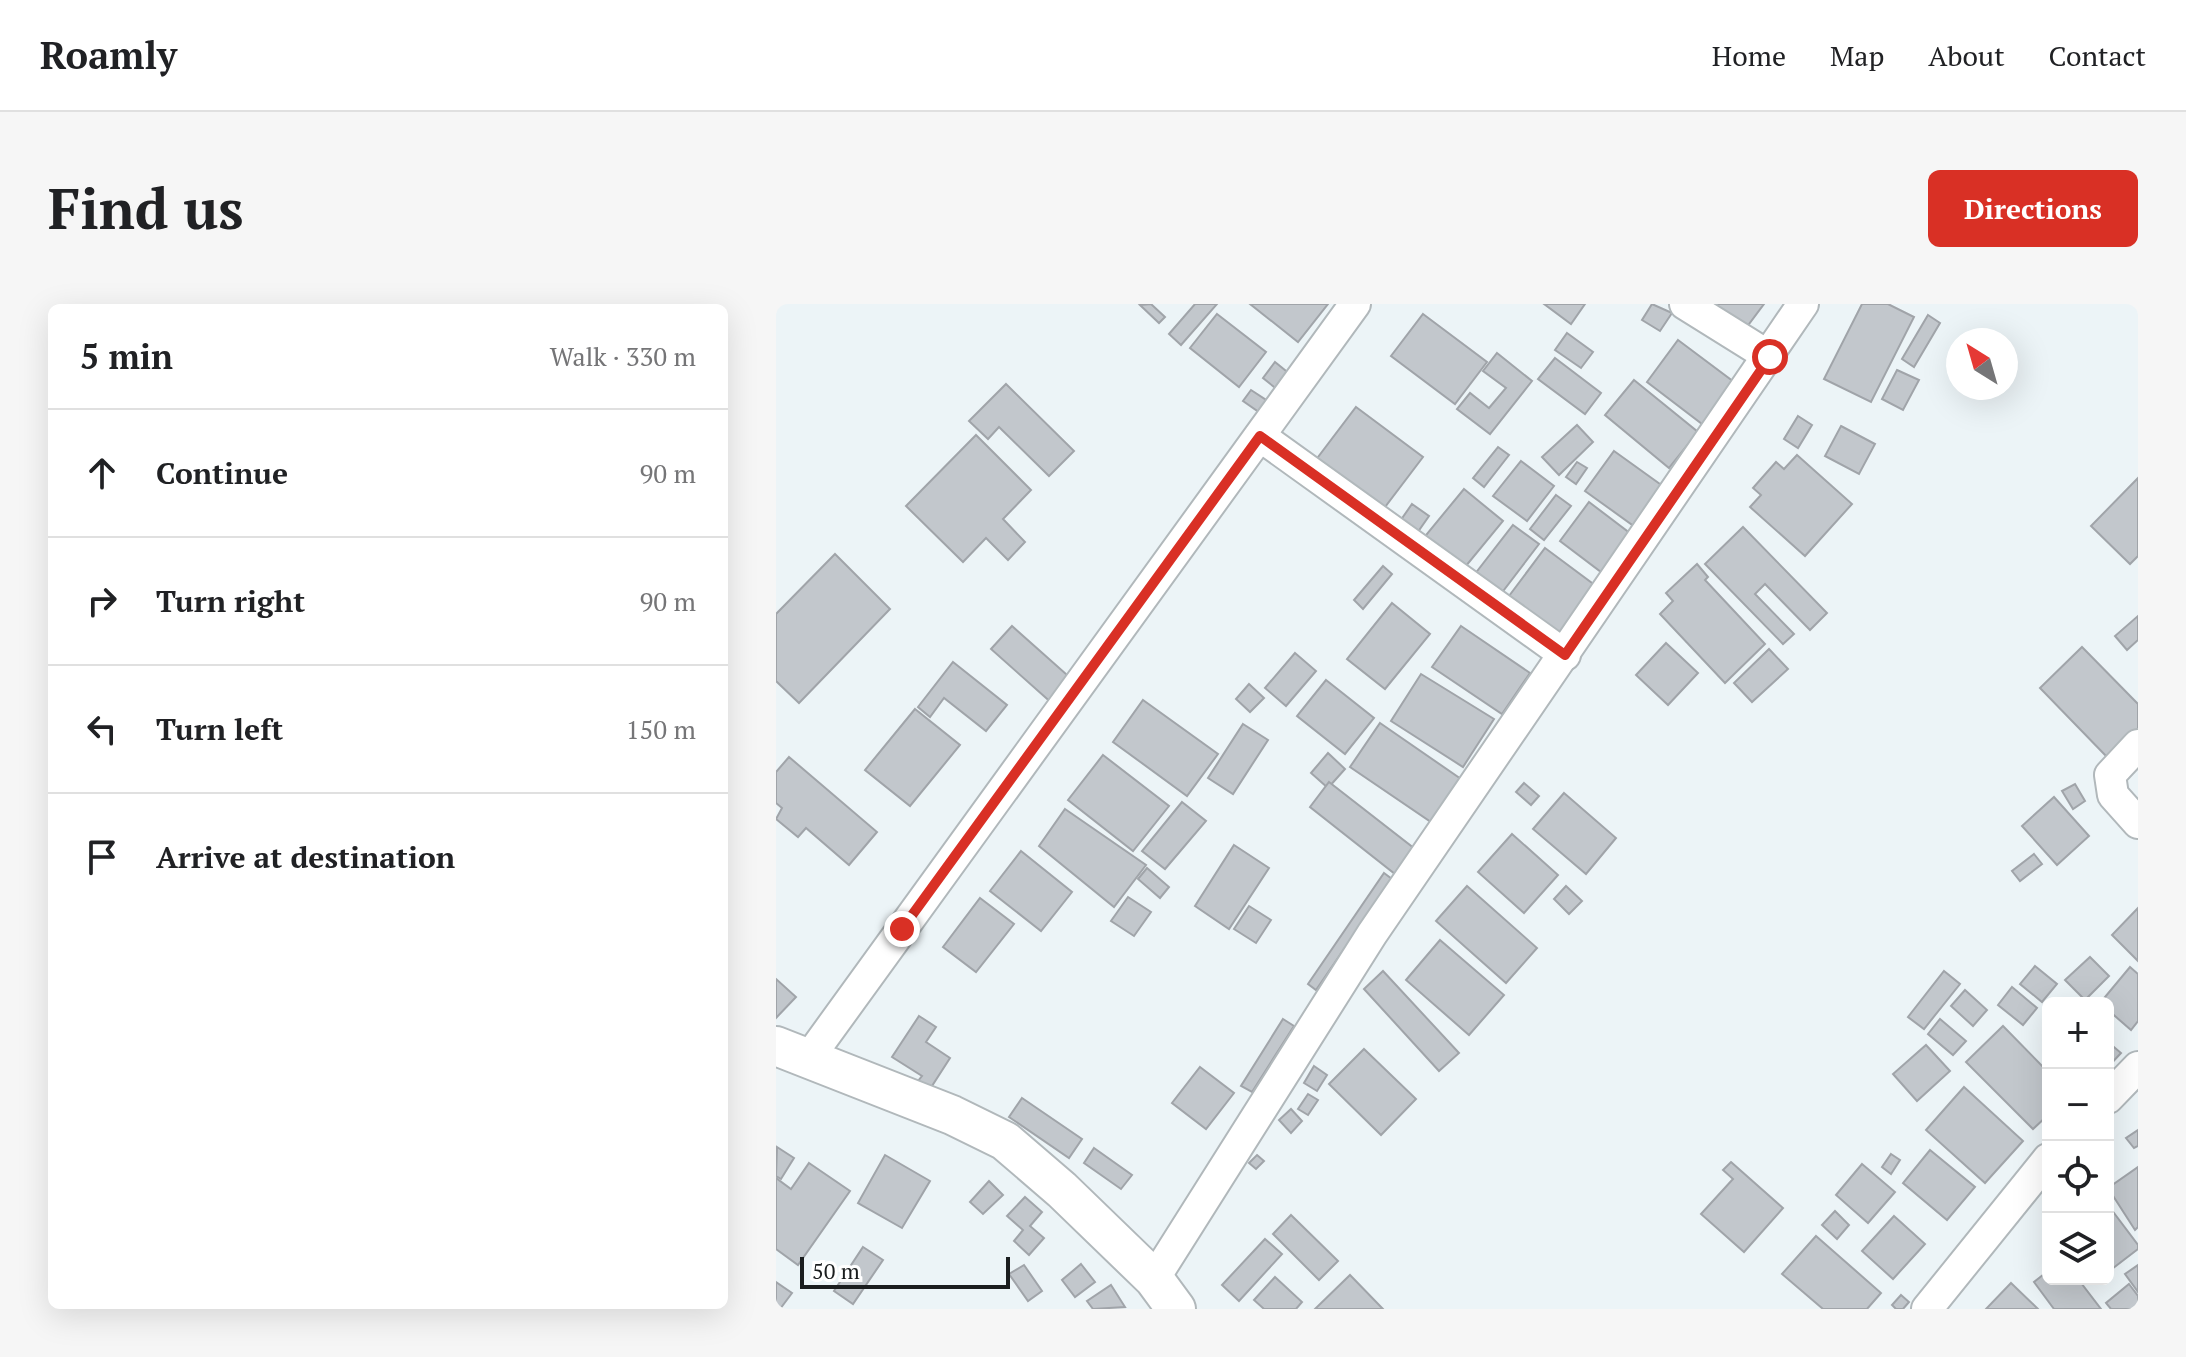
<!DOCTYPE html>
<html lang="en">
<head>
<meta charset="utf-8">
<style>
	body { margin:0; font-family:"PT Serif",serif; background:#f6f6f6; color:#202124 }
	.controls { position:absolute; right:24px; bottom:24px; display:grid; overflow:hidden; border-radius:12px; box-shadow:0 8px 32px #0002 }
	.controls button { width:72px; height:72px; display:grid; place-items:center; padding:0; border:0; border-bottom:2px solid #e0e0e0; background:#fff; color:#202124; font:40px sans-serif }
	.compass { position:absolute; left:1170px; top:24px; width:72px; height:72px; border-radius:50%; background:#fff; box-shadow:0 8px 32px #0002; rotate:323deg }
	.scale { position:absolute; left:24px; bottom:20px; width:210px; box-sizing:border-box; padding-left:8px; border:4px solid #1a1d1e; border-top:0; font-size:22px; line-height:28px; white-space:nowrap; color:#1a1d1e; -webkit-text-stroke:6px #fff; paint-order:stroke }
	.stop { position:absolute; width:24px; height:24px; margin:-18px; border:6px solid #d93025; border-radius:50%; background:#fff }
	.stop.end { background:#d93025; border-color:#fff; box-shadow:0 2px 8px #0008 }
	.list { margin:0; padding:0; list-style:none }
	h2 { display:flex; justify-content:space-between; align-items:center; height:104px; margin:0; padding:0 32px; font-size:34px }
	h2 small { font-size:26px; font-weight:400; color:#757577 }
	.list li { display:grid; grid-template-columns:52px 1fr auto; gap:24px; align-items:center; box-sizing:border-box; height:128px; padding:0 32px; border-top:2px solid #e0e0e0 }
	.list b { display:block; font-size:30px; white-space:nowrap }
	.list em { font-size:26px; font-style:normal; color:#757577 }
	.icon { flex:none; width:44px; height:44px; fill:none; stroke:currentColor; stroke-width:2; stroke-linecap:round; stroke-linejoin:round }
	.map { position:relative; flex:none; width:1362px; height:1005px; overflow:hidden; border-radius:12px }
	header { display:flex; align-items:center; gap:48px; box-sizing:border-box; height:112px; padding:0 40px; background:#fff; border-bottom:2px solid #e0e0e0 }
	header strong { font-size:38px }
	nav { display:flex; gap:44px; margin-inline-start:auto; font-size:28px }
	.intro { display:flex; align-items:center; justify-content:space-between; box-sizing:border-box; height:192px; padding:0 48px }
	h1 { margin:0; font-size:56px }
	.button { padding:20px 36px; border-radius:12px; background:#d93025; color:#fff; font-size:28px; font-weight:700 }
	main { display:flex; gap:48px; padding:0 48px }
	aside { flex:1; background:#fff; border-radius:12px; box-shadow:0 8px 32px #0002 }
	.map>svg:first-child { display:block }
	.building { fill:#c2c7cc; stroke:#a0a4a9; stroke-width:2 }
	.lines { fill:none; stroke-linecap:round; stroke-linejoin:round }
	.minor-casing { stroke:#b1b8bb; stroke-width:34 }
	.tertiary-casing { stroke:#b1b8bb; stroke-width:42 }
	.minor { stroke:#fff; stroke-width:30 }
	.tertiary { stroke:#fff; stroke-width:38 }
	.route { stroke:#d93025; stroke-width:10 }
</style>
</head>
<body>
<header>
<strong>Roamly</strong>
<nav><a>Home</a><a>Map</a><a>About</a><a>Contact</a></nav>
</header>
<div class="intro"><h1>Find us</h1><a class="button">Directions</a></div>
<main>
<aside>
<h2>5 min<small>Walk · 330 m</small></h2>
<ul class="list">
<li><svg class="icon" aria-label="ahead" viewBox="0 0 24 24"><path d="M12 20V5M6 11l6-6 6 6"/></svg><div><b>Continue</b></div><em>90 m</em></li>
<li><svg class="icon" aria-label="right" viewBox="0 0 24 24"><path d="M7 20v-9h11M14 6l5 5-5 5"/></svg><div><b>Turn right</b></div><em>90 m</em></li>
<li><svg class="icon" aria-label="left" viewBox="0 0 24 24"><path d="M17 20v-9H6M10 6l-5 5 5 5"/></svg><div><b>Turn left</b></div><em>150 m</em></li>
<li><svg class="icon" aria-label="arrive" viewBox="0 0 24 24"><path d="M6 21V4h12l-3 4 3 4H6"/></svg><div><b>Arrive at destination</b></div></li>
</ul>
</aside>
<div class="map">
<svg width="1362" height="1005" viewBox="0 0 1362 1005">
	<rect width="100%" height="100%" fill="#ecf4f7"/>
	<g class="building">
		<path d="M375,0l14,13 -6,6 -19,-18z"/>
		<path d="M419,0h22l-36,41 -12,-11z"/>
		<path d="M474,0h78l-30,38z"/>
		<path d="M768,0h41l-14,20z"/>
		<path d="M876,0l20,9 -12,18 -18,-11z"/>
		<path d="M928,0h60l-21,28z"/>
		<path d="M1086,0h26l26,13 -43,85 -47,-23z"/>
		<path d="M441,10l49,38 -27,35 -49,-39z"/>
		<path d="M647,10l64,48 -32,42 -64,-48z"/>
		<path d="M1152,11l12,8 -26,44 -12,-8z"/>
		<path d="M791,29l26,19 -12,16 -26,-18z"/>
		<path d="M902,36l60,45 -32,42 -59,-45z"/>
		<path d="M721,49l35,28 -42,53 -33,-25 13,-16 19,15 17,-20 -23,-17z"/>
		<path d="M779,54l46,35 -16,21 -47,-35z"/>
		<path d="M499,58l16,13 -12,16 -16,-13z"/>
		<path d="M1121,66l22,10 -16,30 -21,-11z"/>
		<path d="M858,76l64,52 -29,36 -64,-53z"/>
		<path d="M230,80l68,67 -25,25 -50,-49 -11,12 -19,-18z"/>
		<path d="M475,86l23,15 -8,12 -23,-16z"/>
		<path d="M580,103l67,50 -44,58 -67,-50z"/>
		<path d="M1022,112l14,9 -14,23 -14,-9z"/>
		<path d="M801,121l16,17 -34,33 -17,-18z"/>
		<path d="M1065,122l34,18 -16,30 -34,-18z"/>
		<path d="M200,131l55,55 -28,29 22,23 -17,18 -22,-22 -23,24 -57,-56z"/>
		<path d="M722,143l11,8 -25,32 -11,-9z"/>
		<path d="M838,147l57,41 -29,40 -57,-41z"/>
		<path d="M1021,151l55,49 -47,52 -55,-49 11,-12 -8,-7 23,-26 8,7z"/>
		<path d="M745,157l33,25 -27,35 -34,-25z"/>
		<path d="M801,158l10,6 -11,16 -10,-7z"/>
		<path d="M1362,174v78l-8,8 -39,-38z"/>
		<path d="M688,185l39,32 -47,57 -39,-32z"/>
		<path d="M780,191l15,11 -27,34 -14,-11z"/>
		<path d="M813,198l46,35 -30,38 -45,-34z"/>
		<path d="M636,200l17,12 -14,20 -17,-12z"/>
		<path d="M737,221l26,19 -42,55 -26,-20z"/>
		<path d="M967,223l84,86 -17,17 -45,-46 -10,10 39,40 -11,10 -78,-80z"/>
		<path d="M769,244l51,38 -42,55 -51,-37z"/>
		<path d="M59,250l55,55 -91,94 -23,-22v-67z"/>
		<path d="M921,260l11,13 -3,3 60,64 -40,39 -65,-69 13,-13 -7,-8z"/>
		<path d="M607,262l9,8 -29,35 -9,-9z"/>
		<path d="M616,299l38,31 -45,55 -38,-30z"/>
		<path d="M1362,312v24l-11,10 -12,-14z"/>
		<path d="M236,322l63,56 -21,23 -63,-56z"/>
		<path d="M685,322l69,47 -28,41 -70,-47z"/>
		<path d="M890,339l32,30 -30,32 -32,-30z"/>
		<path d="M1306,343l56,57v25l-30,29 -68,-70z"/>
		<path d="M993,345l19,20 -36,33 -18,-19z"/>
		<path d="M519,349l21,18 -30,35 -21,-18z"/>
		<path d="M177,358l54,43 -21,26 -42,-33 -14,19 -12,-10z"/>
		<path d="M645,370l73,45 -31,48 -72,-46z"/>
		<path d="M550,376l48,38 -29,36 -48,-38z"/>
		<path d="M473,380l15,14 -14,14 -14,-13z"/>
		<path d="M367,396l75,54 -31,42 -74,-54z"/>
		<path d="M139,405l45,36 -50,61 -45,-36z"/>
		<path d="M604,419l81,56 -30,43 -81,-55z"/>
		<path d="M467,420l25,16 -35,54 -25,-16z"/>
		<path d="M552,449l17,16 -17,19 -17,-15z"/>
		<path d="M327,451l66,51 -36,45 -65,-51z"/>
		<path d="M13,453l88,75 -28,33 -43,-37 -8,9 -22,-18 6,-11 -6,-5v-31z"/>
		<path d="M553,478l86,67 -20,25 -85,-67z"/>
		<path d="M748,479l15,13 -8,9 -15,-13z"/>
		<path d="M1299,480l10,17 -12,8 -11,-18z"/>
		<path d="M788,489l52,45 -30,36 -53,-45z"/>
		<path d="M1278,493l35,39 -32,29 -35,-39z"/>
		<path d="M406,498l24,19 -41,48 -23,-18z"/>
		<path d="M289,505l81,56 -32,42 -75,-61z"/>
		<path d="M736,530l46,41 -34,38 -46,-41z"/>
		<path d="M458,541l35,23 -40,61 -34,-23z"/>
		<path d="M245,547l51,41 -31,39 -51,-40z"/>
		<path d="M1258,550l8,10 -22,17 -8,-10z"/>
		<path d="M371,564l22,19 -9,11 -22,-19z"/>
		<path d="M608,569l8,6 -76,111 -8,-6z"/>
		<path d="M691,582l70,62 -31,35 -70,-62z"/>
		<path d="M790,582l16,15 -13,13 -15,-15z"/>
		<path d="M352,593l23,15 -17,24 -23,-15z"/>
		<path d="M204,594l34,26 -38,48 -33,-25z"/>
		<path d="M473,602l22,14 -15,23 -22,-14z"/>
		<path d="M1362,604v53l-26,-26z"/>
		<path d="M664,636l64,55 -35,40 -63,-55z"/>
		<path d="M1314,653l19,19 -24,24 -20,-20z"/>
		<path d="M1259,662l22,18 -15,18 -22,-18z"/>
		<path d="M1354,663l8,7v47l-7,9 -23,-20v-7h-8z"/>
		<path d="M607,667l76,82 -20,18 -75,-82z"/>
		<path d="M1168,667l16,13 -36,45 -16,-12z"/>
		<path d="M0,675l20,18 -20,21z"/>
		<path d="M1236,683l25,21 -14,17 -25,-20z"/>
		<path d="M1189,686l22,20 -14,16 -22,-20z"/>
		<path d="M143,712l17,11 -10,15 24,16 -20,31 -12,-8 4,-5 -30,-19z"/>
		<path d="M507,715l11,7 -42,66 -11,-6z"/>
		<path d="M1164,715l26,22 -13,14 -25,-21z"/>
		<path d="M1227,722l45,46v43l-15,14 -67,-67z"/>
		<path d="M1332,738l13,11 -13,14z"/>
		<path d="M1150,741l24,26 -33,30 -24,-27z"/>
		<path d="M588,745l52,50 -35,36 -52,-51z"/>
		<path d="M538,762l13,9 -10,16 -13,-8z"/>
		<path d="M424,763l34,26 -28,36 -34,-26z"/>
		<path d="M1188,783l59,54 -38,42 -59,-53z"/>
		<path d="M532,790l10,6 -10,15 -10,-6z"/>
		<path d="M246,794l60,41 -13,19 -60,-41z"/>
		<path d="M515,805l11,12 -11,12 -12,-13z"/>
		<path d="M1362,826v16l-4,2 -8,-10z"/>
		<path d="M1,843l17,11 -13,21 -5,-3z"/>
		<path d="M318,844l38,27 -11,14 -37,-26z"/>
		<path d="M1154,846l45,37 -28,33 -44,-37z"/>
		<path d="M1115,850l9,6 -9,14 -9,-7z"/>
		<path d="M109,851l45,26 -28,47 -44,-25z"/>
		<path d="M481,851l7,6 -8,8 -7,-6z"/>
		<path d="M955,858l52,46 -39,44 -43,-38 32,-35 -10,-9z"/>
		<path d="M33,859l41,28 -52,74 -22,-16v-71l15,11z"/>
		<path d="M1086,860l33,28 -27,31 -32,-28z"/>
		<path d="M1362,863v60l-3,3 -27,-42z"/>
		<path d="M213,877l14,14 -20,19 -13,-12z"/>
		<path d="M249,893l17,15 -12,14 14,12 -15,17 -15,-14 9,-11 -16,-14z"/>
		<path d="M1332,901l30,40v4l-30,23z"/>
		<path d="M1059,907l14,14 -12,14 -15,-14z"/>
		<path d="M515,911l47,46 -19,19 -46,-46z"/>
		<path d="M1118,912l31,28 -32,35 -31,-28z"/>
		<path d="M1040,932l65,57 -14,16h-44l-41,-35z"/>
		<path d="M489,935l17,15 -43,47 -17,-16z"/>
		<path d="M87,943l20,13 -30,44 -19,-13z"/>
		<path d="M305,960l14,18 -20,15 -13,-17z"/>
		<path d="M248,961l18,26 -14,10 -19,-27z"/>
		<path d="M1362,961v27l-13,-18z"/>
		<path d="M1272,967v8h30l23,30h-47l-20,-27z"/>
		<path d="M574,971l33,34h-68z"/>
		<path d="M499,973l27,25 -6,7h-32l-10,-9z"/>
		<path d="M0,978l16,11 -12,16h-4z"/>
		<path d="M1235,979l27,26h-52z"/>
		<path d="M1353,980l9,12v13h-27l-5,-6z"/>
		<path d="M335,981l14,22 -32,2 -6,-8z"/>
		<path d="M1125,991l8,7 -6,7h-7l-4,-4z"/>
	</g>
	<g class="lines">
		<g class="minor-casing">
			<g id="minor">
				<path d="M909,0l85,53"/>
				<path d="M484,132l305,219"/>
				<path d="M1362,441l-28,30 3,20 25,28"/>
				<path d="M32,755l547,-755"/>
				<path d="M1332,794l30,-31"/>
				<path d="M378,975l218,-345 431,-630"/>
				<path d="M1151,1005l121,-150"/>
			</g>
		</g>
		<g class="tertiary-casing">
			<path id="tertiary" d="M0,742l176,69 53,26 57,49 92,89 22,30"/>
		</g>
		<use href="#minor" class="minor"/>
		<use href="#tertiary" class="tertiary"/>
	</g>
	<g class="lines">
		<path class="route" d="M126,625l358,-493 305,219 205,-298"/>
	</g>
</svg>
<div class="controls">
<button>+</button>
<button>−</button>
<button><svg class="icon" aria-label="locate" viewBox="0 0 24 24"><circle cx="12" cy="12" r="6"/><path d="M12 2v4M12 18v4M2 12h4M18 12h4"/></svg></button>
<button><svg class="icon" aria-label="layers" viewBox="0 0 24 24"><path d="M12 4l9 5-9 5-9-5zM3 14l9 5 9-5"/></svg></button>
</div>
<svg class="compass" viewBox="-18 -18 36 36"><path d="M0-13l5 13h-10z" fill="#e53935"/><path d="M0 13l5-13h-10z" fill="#757577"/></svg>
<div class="scale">50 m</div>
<div class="stop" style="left:994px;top:53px"></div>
<div class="stop end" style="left:126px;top:625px"></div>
</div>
</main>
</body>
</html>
